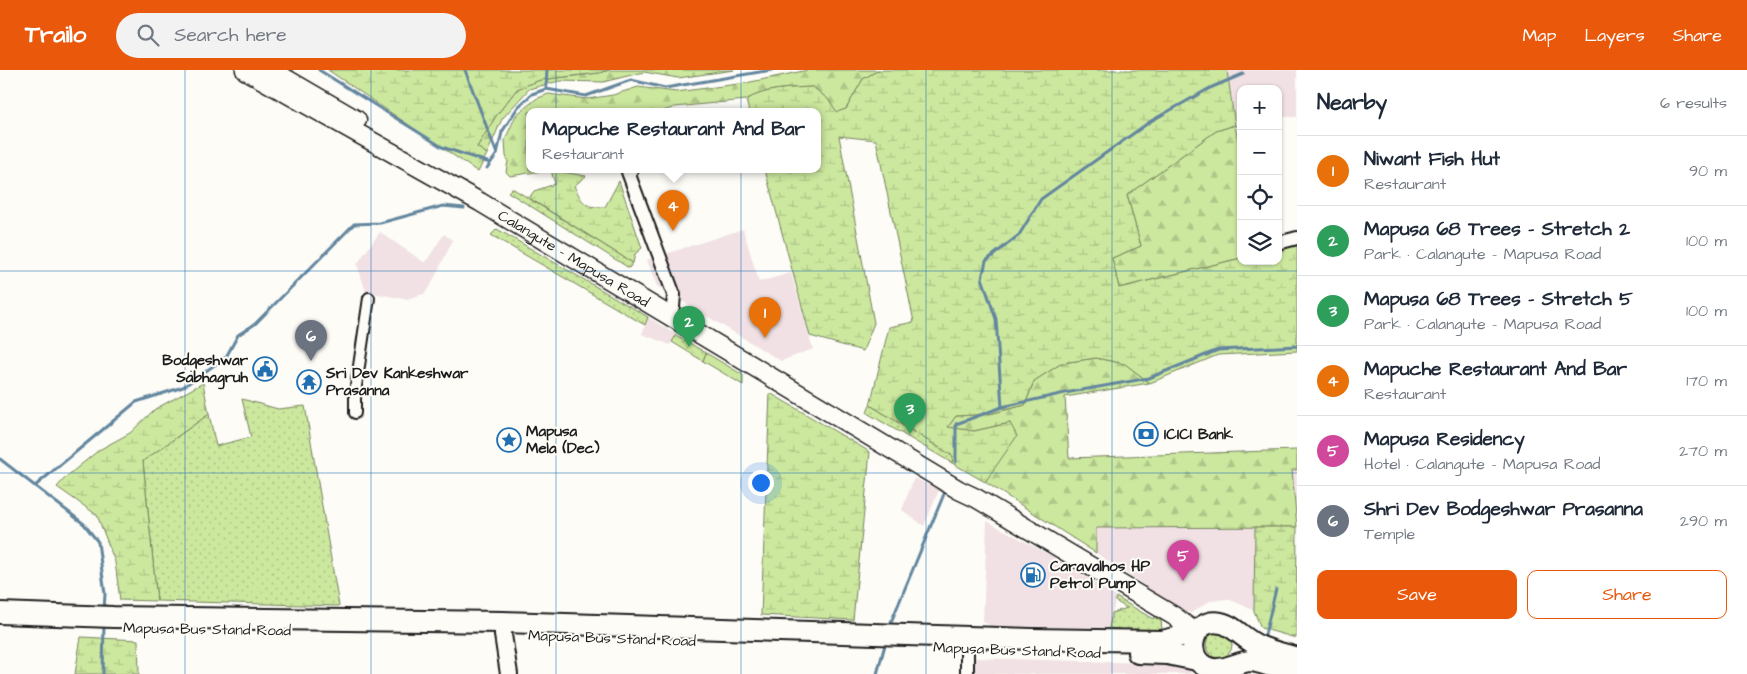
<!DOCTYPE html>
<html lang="en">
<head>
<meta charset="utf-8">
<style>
	body { margin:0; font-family:"Architects Daughter",sans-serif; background:#f2f2f3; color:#1f2937 }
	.controls { position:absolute; right:15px; top:15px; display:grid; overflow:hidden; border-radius:10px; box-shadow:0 1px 4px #0004 }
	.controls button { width:45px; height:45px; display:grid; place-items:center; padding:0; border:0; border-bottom:1px solid #e0e1e3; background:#fff; color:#1f2937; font:25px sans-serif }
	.you { position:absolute; left:760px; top:412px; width:18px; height:18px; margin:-12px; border:4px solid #fff; border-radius:50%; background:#1a73e8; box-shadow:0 0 0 8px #1a73e833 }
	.badge { display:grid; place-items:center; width:32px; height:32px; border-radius:50%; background:#ea580c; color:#fff; font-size:16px; font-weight:700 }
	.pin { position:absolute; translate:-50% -41px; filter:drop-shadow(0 1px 2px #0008) }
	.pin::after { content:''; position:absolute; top:26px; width:18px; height:15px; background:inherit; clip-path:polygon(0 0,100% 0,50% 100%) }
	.popup { position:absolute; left:526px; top:38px; width:295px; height:65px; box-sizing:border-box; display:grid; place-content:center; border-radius:10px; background:#fff; filter:drop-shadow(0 1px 4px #0005); font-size:16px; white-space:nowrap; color:#747a83 }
	.popup b { font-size:19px; color:#1f2937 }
	.popup::after { content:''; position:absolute; left:50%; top:100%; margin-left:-10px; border:10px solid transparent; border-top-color:#fff }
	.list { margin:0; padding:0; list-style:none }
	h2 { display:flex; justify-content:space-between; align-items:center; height:65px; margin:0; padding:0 20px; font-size:21px }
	h2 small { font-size:16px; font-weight:400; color:#747a83 }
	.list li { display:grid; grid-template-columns:32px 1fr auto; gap:15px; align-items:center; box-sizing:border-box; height:70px; padding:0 20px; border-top:1px solid #e0e1e3 }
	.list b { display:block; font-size:19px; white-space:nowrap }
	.list p { margin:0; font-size:16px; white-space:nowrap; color:#747a83 }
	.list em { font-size:16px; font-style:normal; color:#747a83 }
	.actions { display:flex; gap:10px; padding:15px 20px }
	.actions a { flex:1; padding:11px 0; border:1px solid #ea580c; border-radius:10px; text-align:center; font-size:18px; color:#ea580c }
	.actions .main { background:#ea580c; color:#fff }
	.icon { flex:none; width:28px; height:28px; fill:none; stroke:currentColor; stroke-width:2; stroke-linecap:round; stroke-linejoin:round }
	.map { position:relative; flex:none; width:1297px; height:604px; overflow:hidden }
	header { display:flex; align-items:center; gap:30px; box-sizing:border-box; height:70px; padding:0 25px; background:#ea580c; color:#fff }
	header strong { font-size:24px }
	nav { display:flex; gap:28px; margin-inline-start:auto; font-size:18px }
	.search { width:350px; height:45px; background:#f2f2f3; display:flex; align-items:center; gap:12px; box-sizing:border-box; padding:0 18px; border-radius:28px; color:#747a83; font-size:19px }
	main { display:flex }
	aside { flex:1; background:#fff }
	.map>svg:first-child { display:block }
	.built { fill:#f1e1e4 }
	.grass { fill:url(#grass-dots); stroke:#74825d }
	.forest { fill:url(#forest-firs); stroke:#74825d }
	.wetland { fill:url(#wetland-marsh); stroke:#74825d }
	.park { fill:#cce89e; stroke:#74825d }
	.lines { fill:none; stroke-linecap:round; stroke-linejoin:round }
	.stream { stroke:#64869e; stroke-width:3 }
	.pedestrian-casing { stroke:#1c1c1c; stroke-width:14 }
	.minor-casing { stroke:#1c1c1c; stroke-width:16 }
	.tertiary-casing { stroke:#1c1c1c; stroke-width:20 }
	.secondary-casing { stroke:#1c1c1c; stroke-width:21 }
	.primary-casing { stroke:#1c1c1c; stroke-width:24 }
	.pedestrian { stroke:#fdfcf7; stroke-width:10 }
	.minor { stroke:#fdfcf7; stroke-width:12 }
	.tertiary { stroke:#fdfcf7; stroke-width:16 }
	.secondary { stroke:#fdfcf7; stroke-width:18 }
	.primary { stroke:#fdfcf7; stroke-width:20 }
	.grid { fill:none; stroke:#1f6fb2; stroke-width:1; stroke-opacity:0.55 }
	.labels { text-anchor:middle; stroke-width:4; stroke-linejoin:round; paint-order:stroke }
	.street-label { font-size:15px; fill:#1c1c1c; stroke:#fdfcf7 }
	.poi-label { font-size:15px; font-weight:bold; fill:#1c1c1c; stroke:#fdfcf7; text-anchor:start }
</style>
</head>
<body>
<header>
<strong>Trailo</strong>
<div class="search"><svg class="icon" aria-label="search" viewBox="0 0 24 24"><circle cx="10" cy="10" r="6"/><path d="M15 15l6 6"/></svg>Search here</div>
<nav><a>Map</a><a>Layers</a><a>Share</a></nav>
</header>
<main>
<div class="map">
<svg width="1297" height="604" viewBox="0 0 1297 604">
	<defs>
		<pattern id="grass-dots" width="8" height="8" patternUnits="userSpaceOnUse" patternTransform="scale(1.25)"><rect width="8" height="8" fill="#cce89e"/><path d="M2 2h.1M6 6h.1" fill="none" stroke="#afc688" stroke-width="1.8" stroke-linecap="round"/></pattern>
		<pattern id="forest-firs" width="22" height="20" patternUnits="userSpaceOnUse" patternTransform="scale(1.25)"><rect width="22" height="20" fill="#cce89e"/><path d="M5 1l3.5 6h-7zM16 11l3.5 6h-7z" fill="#afc688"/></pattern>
		<pattern id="wetland-marsh" width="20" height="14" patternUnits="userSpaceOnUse" patternTransform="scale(1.25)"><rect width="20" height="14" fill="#cce89e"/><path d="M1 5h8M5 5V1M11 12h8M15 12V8" fill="none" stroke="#afc688"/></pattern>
	</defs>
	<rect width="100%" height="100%" fill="#fdfcf7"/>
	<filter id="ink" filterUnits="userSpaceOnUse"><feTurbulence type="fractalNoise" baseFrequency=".02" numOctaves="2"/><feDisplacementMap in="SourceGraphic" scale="10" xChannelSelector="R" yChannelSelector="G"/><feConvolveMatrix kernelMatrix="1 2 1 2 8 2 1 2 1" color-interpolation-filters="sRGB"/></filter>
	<g filter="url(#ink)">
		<g class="built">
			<path d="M1227,0h70v47h-19v-28h-37v29h-6z"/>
			<path d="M743,159l16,53 32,-9 22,76 -32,12 -124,-75 -10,-26z"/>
			<path d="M380,162l45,31 19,-29 9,6 -22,45 -7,9 -18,5 -40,-7 -9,-28z"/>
			<path d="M648,247l28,18 -6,10 -28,-11z"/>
			<path d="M1292,400h5v57z"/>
			<path d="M914,408l25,12 -15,36 -22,-16z"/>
			<path d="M987,451l74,40 55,36 -7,31 -117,-2 -9,-4z"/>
			<path d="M1255,457l-1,84 -16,-8 -11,-4 -17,2 -19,12 -17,-5 -19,-12 -11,-11 -48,-32 -1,-25z"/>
			<path d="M975,588l206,6 11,10h-217z"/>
		</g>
		<g class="grass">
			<path d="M512,118l121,75 -4,5 -121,-76z"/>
			<path d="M497,159l151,88 -3,8 -154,-90z"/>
			<path d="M676,265l30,18 -3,8 -31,-19z"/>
			<path d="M242,329l36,10 27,-3 34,200 -182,-5 -14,-140 66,-47 7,32 35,-9z"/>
			<path d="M870,335l83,51 -1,7 -85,-50z"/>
			<path d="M1116,527l37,22 1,-2 7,4 1,8c-9,6 -41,0 -53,-1l3,-15 15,-5 -12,-7z"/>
			<circle cx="1219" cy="575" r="13"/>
		</g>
		<g class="forest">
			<path d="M609,0h125l-56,8 -34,-6 -41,10 -44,-1 -30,8 -27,30 -15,35 -10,-7 19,-31 21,-27 23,-9 59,-7z"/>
			<path d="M808,0h71l-16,9 -17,30 -10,4 -7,-13 -16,-13c-22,1 -48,1 -67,13l-71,7 -14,5h-132v58h19l-38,6 -4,-4 2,-11 -2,-5 -1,-16 11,-25 20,-16 12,-5 39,5 26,-4 25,-8 38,5 70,-9z"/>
			<path d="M1235,55l6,32v101l-122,30 -7,-30 29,-12 -14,-51 89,-64z"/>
			<path d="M1096,288l30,6 23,19 -84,14 4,61 228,-8v20h-5l5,57 -201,1v25l-111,-71 11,-18 14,-41 -36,8 -27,-3 9,-12 33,-2 36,-9 9,-24 28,-18z"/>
		</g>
		<g class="wetland">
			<path d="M328,0h281l-10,3 -59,7 -23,9 -21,27 -19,31 10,7 -9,18z"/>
			<path d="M879,0h348l8,55 -19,6 -89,64 14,51 -29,12 7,30 122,-30v3h37v-12l19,-4v106l-79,4 -68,28 -25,-19 -29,-6 -34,5 -28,18 -9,24 -36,9 -33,2 -8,11 26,4 36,-8 7,13 -32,46 -33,-19 1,-7 -83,-51 19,-78 25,-5 -38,-182 -37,-4 35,187 -11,28 -53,-15 -45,-166h52v-58h-68l-3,-12c19,-12 45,-12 67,-13l16,13 8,12 9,-3 17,-30z"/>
			<path d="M551,100l35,6 -12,10c9,17 10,22 31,21l14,-26 23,67 -7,6 -2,9 -104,-65 5,-7 21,-7z"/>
			<path d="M203,313l6,31 -66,47 14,140 -37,-1 -5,-38 -18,-47 -40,-28 10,-11 32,-26 31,-17 25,-24z"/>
			<path d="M770,323l100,59 -17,168 -92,-5z"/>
			<path d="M1255,457h42l-1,111 -35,-10 -7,-17z"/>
			<path d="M81,567l57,3 1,34h-64z"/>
		</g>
		<path class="park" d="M706,283l37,22v10l-40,-24z"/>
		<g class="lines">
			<g class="stream">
				<path d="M319,0l123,77 48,16"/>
				<path d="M465,0l32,84"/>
				<path d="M546,19l1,-19"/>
				<path d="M487,98l10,-14 5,-22 16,-25 14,-13 14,-5 40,7 45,-16 34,8 107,-18"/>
				<path d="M1002,337l-6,-88 -14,-41 4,-17 33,-26 22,-36 110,-78 59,-33 33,-14"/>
				<path d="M0,389l84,65 14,18 7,52 -1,16"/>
				<path d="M956,392v-38l46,-17 63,-14 84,-15 69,-28 79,-4"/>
				<path d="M35,416l101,-84 47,-15 43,-30 12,-22 17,-11 99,-100 26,-1 63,-17 21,2"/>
				<path d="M889,557l55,-133"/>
				<path d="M1265,565l11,-46"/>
				<path d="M103,604l1,-51"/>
				<path d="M877,604l9,-33"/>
			</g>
			<g class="pedestrian-casing">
				<path id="pedestrian" d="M355,343v-20l14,-95"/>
			</g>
			<g class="minor-casing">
				<g id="minor">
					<path d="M632,100l-4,2 46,123 -1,12 -5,8"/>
					<path d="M1278,173l19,-5"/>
					<path d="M967,604v-26"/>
				</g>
			</g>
			<g class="tertiary-casing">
				<path id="tertiary" d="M503,552v13l6,39"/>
			</g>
			<g class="secondary-casing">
				<g id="secondary">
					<path id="s1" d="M245,0l235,132 479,288 17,8 198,118 21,16"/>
					<path d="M271,0l86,50"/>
				</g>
			</g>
			<g class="primary-casing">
				<g id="primary">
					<path d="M0,543l113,4 390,5 528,17 132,2 32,-9"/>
					<path d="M1138,583l29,1 30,6"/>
					<path d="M1294,604c-10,-3 -35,-13 -44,-13 -13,1 -28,12 -41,7 -27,-9 -17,-52 12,-45 12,2 24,17 36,22 12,6 27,9 40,13"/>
				</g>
			</g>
			<use href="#pedestrian" class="pedestrian"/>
			<use href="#minor" class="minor"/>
			<use href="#tertiary" class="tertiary"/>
			<use href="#secondary" class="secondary"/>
			<use href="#primary" class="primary"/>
		</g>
	</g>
	<path class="grid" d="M185,0v604M371,0v604M556,0v604M741,0v604M926,0v604M1112,0v604M0,201h1297M0,403h1297"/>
	<defs>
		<g id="civic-ring" transform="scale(1.25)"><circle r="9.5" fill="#fdfcf7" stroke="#1f6fb2" stroke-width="1.5"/><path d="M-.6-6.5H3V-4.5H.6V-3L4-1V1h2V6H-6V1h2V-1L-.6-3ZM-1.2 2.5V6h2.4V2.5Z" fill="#1f6fb2"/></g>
		<g id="temple-ring" transform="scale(1.25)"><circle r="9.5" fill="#fdfcf7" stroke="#1f6fb2" stroke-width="1.5"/><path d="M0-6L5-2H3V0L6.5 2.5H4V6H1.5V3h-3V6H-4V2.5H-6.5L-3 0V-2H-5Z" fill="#1f6fb2"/></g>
		<g id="bank-ring" transform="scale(1.25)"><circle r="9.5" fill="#fdfcf7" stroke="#1f6fb2" stroke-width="1.5"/><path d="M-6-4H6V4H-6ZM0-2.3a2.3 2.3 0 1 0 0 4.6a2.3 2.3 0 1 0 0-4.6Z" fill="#1f6fb2"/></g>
		<g id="sight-ring" transform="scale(1.25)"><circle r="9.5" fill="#fdfcf7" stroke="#1f6fb2" stroke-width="1.5"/><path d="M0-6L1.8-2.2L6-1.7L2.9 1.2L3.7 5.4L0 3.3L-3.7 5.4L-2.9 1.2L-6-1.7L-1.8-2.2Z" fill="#1f6fb2"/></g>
		<g id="fuel-ring" transform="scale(1.25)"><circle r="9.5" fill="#fdfcf7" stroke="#1f6fb2" stroke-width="1.5"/><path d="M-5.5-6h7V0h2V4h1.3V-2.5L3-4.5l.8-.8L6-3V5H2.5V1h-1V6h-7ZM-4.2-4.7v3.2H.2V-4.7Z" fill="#1f6fb2"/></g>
	</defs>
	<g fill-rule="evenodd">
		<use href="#civic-ring" x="265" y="299"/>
		<use href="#temple-ring" x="309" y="312"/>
		<use href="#bank-ring" x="1146" y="364"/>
		<use href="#sight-ring" x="509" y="370"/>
		<use href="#fuel-ring" x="1033" y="505"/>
	</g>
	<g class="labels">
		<g class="street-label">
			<text dy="5" stroke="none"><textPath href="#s1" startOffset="379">Calangute - Mapusa Road</textPath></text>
			<text transform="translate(207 559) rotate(1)" y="5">Mapusa Bus Stand Road</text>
			<text transform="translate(612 568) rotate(2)" y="5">Mapusa Bus Stand Road</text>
			<text transform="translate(1017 580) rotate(2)" y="5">Mapusa Bus Stand Road</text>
		</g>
		<g class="poi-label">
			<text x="248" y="295" text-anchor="end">Bodgeshwar<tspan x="248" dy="17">Sabhagruh</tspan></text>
			<text x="326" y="308">Sri Dev Kankeshwar<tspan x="326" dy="17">Prasanna</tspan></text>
			<text x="526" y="366">Mapusa<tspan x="526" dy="17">Mela (Dec)</tspan></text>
			<text x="1164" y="369">ICICI Bank</text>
			<text x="1050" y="501">Caravalhos HP<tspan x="1050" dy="17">Petrol Pump</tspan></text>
		</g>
	</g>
</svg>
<div class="controls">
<button>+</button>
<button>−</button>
<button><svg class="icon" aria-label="locate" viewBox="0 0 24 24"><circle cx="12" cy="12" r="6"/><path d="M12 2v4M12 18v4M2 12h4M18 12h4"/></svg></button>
<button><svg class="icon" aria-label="layers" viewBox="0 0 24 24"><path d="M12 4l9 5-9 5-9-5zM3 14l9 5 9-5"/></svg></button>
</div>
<div class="you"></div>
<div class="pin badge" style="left:765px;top:268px;background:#e8710a">1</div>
<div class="pin badge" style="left:689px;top:277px;background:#2e9e5b">2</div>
<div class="pin badge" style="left:910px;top:364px;background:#2e9e5b">3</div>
<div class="pin badge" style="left:673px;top:161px;background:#e8710a">4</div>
<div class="popup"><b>Mapuche Restaurant And Bar</b>Restaurant</div>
<div class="pin badge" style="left:1183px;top:511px;background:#d1479c">5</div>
<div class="pin badge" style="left:311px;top:291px;background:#6b7280">6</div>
</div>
<aside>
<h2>Nearby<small>6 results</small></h2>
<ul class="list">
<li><span class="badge" style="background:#e8710a">1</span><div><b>Niwant Fish Hut</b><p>Restaurant</p></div><em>90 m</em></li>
<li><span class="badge" style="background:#2e9e5b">2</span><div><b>Mapusa 68 Trees - Stretch 2</b><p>Park · Calangute - Mapusa Road</p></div><em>100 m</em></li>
<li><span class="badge" style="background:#2e9e5b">3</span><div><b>Mapusa 68 Trees - Stretch 5</b><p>Park · Calangute - Mapusa Road</p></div><em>100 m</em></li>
<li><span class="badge" style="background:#e8710a">4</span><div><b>Mapuche Restaurant And Bar</b><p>Restaurant</p></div><em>170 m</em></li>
<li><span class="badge" style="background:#d1479c">5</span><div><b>Mapusa Residency</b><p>Hotel · Calangute - Mapusa Road</p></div><em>270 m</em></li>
<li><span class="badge" style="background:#6b7280">6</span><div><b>Shri Dev Bodgeshwar Prasanna</b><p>Temple</p></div><em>290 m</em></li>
</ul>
<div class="actions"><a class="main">Save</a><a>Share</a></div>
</aside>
</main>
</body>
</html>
